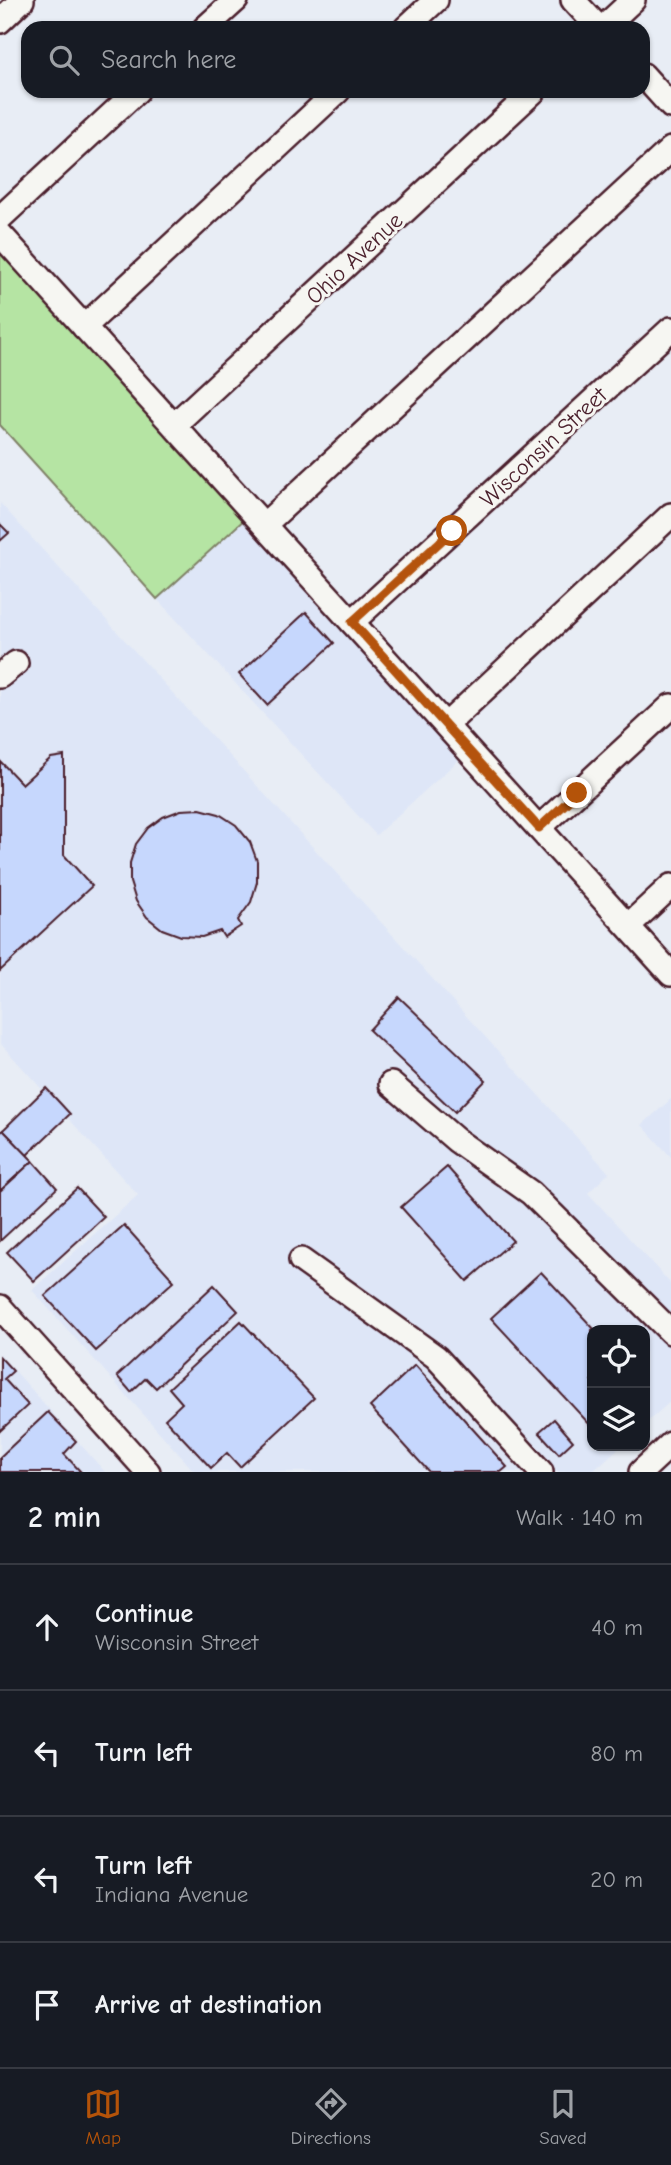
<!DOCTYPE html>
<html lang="en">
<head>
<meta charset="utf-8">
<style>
	body { margin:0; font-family:"Comic Neue",sans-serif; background:#20242c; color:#f1f3f6 }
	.controls { position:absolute; right:21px; bottom:21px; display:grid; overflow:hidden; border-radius:14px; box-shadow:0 2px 5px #0004 }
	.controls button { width:63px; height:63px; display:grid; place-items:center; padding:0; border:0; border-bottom:2px solid #363941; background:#171b24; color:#f1f3f6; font:35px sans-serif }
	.stop { position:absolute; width:21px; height:21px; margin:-16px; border:5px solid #b45309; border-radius:50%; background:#fff }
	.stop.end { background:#b45309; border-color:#fff; box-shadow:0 2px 7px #0008 }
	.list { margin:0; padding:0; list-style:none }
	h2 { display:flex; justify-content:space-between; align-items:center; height:91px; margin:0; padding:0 28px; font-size:30px }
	h2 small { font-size:23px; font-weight:400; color:#9ea1a6 }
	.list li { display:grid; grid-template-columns:46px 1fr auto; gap:21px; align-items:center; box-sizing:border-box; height:126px; padding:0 28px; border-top:2px solid #363941 }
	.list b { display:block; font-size:26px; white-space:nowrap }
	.list p { margin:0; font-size:23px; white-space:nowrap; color:#9ea1a6 }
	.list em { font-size:23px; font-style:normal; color:#9ea1a6 }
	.icon { flex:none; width:38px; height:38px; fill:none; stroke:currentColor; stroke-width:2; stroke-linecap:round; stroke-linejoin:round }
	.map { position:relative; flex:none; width:671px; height:1472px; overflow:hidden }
	.search { position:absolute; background:#171b24; box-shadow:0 2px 5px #0004; left:21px; right:21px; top:21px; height:77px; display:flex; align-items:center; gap:18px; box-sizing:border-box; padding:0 24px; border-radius:21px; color:#9ea1a6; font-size:26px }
	.sheet { height:595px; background:#171b24 }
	nav { display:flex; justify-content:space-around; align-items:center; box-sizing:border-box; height:98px; border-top:2px solid #363941; background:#171b24; font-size:19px; color:#9ea1a6 }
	nav a { display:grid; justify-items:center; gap:4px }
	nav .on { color:#b45309 }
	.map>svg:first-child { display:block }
	.built { fill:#dee6f7 }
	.green { fill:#b5e4a3; stroke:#808267; stroke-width:2 }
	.building { fill:#c6d7fd; stroke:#4a1f2b; stroke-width:2 }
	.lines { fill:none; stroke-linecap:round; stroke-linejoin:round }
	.minor-casing { stroke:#4a1f2b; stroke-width:28 }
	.minor { stroke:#f6f6f2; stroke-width:23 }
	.route { stroke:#b45309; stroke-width:9 }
	.labels { text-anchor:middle; stroke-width:6; stroke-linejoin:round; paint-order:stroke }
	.street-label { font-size:23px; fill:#4a1f2b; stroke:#f6f6f2 }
</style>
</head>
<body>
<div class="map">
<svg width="671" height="1472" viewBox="0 0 671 1472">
	<rect width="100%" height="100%" fill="#e8edf5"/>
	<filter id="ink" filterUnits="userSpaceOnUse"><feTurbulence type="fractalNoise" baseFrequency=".0143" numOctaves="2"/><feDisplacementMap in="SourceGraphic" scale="14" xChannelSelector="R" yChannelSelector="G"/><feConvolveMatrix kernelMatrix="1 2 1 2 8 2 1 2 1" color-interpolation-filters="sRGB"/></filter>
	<g filter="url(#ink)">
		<g class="built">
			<path d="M0,503l609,670 -21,20 83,91v117l-26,23v-94h-53v116h29l-29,26h-397l-163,-182 106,-95 -138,-152z"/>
			<path d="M246,518l216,239 -86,78 -219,-236z"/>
			<path d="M671,1099v58l-29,-32z"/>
			<path d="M0,1354l105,118h-105z"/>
		</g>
		<path class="green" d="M0,247l246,271 -89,81 -157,-174z"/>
		<g class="building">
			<path d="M0,524l9,9 -9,8z"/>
			<path d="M306,612l28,31 -67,62 -28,-31z"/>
			<path d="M64,756v99l28,31 -92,85v-210l22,23 29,-26z"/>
			<path d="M200,809l19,5 17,11 14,17 7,19v21l-6,20 -13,18 3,6 -17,11 -4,-6 -18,6 -21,-1 -19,-7 -15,-12 -11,-16 -6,-19v-19l6,-19 12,-16 15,-11 18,-7z"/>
			<path d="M399,997l87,83 -31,32 -86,-82z"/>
			<path d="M46,1088l24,26 -43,41 -24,-25z"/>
			<path d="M3,1130l30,31 -33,30v-58z"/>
			<path d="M33,1161l24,27 -57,53v-50z"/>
			<path d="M447,1167l66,74 -46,40 -66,-74z"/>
			<path d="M77,1188l27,29 -70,64 -27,-29z"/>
			<path d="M124,1225l50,56 -78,70 -51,-55z"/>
			<path d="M541,1272l54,58h-3v97l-101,-109z"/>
			<path d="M214,1285l24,26 -82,77 -10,-10 -15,14 -14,-16z"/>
			<path d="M241,1321l73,77 -74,69 -13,-14 -16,15 -46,-49 17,-16 -13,-15z"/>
			<path d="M0,1357l13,14 -9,8 24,26 -28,26z"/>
			<path d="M415,1365l92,102 -6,5h-72l-59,-65z"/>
			<path d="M48,1412l28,29 -12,13 17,18h-81v-15z"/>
			<path d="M554,1419l19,22 -14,13 -20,-22z"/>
		</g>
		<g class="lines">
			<g class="minor-casing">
				<g id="minor">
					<path d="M573,0l26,28"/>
					<path d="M0,21l22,-21"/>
					<path d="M205,28l31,-28"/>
					<path d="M406,28l30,-28"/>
					<path d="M603,28l30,-28"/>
					<path d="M643,75l28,31"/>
					<path d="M0,218l137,-127"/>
					<path d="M0,234l671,740"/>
					<path d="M84,327l254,-236"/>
					<path d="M174,425l360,-334"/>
					<path d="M264,525l407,-376"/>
					<path d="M352,622l319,-293"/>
					<path d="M0,676l16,-13"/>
					<path d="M446,725l225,-210"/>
					<path d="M539,828l132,-122"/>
					<path d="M628,926l43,-40"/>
					<path d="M391,1084l65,56 75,53 140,139"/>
					<path d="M301,1260l135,97 105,115"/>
					<path d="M0,1307l148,165"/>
					<path d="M641,1472l30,-28"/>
				</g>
			</g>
			<use href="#minor" class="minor"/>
		</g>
	</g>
	<g class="lines" filter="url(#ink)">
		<path class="route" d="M452,531l-100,91 187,206 38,-35"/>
	</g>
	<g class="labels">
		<g class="street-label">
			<text transform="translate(354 258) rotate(-43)" y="8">Ohio Avenue</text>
			<text transform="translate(543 447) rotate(-43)" y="8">Wisconsin Street</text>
		</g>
	</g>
</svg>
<div class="controls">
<button><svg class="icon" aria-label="locate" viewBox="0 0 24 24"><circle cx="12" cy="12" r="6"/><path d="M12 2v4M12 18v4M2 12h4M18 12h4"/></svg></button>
<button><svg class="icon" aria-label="layers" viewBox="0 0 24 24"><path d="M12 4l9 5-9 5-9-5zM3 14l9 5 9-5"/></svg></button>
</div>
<div class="stop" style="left:452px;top:531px"></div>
<div class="stop end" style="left:577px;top:793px"></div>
<div class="search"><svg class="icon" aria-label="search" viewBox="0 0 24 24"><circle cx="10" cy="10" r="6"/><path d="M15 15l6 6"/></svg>Search here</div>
</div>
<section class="sheet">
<h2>2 min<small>Walk · 140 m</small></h2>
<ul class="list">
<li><svg class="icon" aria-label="ahead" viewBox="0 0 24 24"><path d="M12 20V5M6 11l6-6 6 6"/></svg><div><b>Continue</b><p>Wisconsin Street</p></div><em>40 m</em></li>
<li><svg class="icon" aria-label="left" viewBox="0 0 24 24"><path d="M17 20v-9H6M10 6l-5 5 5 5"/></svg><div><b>Turn left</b></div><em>80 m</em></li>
<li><svg class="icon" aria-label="left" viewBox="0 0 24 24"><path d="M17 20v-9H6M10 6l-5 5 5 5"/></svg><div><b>Turn left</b><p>Indiana Avenue</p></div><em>20 m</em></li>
<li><svg class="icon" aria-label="arrive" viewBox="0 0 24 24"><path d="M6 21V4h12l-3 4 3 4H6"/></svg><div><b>Arrive at destination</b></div></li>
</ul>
</section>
<nav>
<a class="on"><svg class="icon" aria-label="map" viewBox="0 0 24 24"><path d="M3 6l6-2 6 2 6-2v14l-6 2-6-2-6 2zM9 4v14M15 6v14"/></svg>Map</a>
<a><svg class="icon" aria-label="directions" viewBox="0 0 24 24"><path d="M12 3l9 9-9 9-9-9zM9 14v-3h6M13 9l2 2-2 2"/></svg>Directions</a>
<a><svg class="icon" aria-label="saved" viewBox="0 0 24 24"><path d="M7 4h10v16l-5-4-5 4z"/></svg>Saved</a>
</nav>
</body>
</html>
